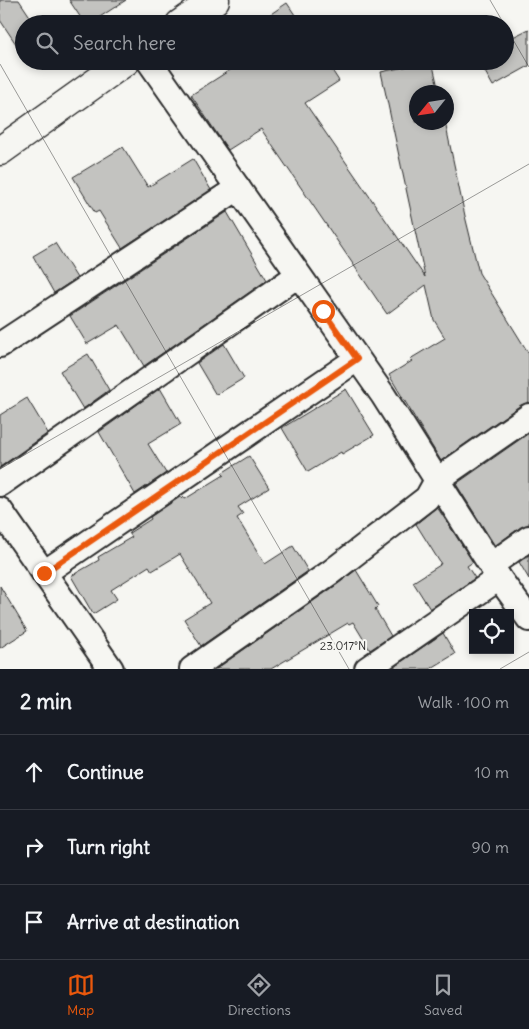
<!DOCTYPE html>
<html lang="en">
<head>
<meta charset="utf-8">
<style>
	body { margin:0; font-family:Delius,sans-serif; background:#20242c; color:#f1f3f6 }
	.controls { position:absolute; right:15px; bottom:15px; display:grid; overflow:hidden; border-radius:0px; box-shadow:0 2px 8px #0003 }
	.controls button { width:45px; height:45px; display:grid; place-items:center; padding:0; border:0; border-bottom:1px solid #363941; background:#171b24; color:#f1f3f6; font:25px sans-serif }
	.compass { position:absolute; left:409px; top:85px; width:45px; height:45px; border-radius:50%; background:#171b24; box-shadow:0 2px 8px #0003; rotate:240deg }
	.stop { position:absolute; width:15px; height:15px; margin:-11px; border:4px solid #ea580c; border-radius:50%; background:#fff }
	.stop.end { background:#ea580c; border-color:#fff; box-shadow:0 1px 5px #0008 }
	.list { margin:0; padding:0; list-style:none }
	h2 { display:flex; justify-content:space-between; align-items:center; height:65px; margin:0; padding:0 20px; font-size:21px }
	h2 small { font-size:16px; font-weight:400; color:#9ea1a6 }
	.list li { display:grid; grid-template-columns:32px 1fr auto; gap:15px; align-items:center; box-sizing:border-box; height:75px; padding:0 20px; border-top:1px solid #363941 }
	.list b { display:block; font-size:19px; white-space:nowrap }
	.list em { font-size:16px; font-style:normal; color:#9ea1a6 }
	.icon { flex:none; width:28px; height:28px; fill:none; stroke:currentColor; stroke-width:2; stroke-linecap:round; stroke-linejoin:round }
	.map { position:relative; flex:none; width:529px; height:669px; overflow:hidden }
	.search { position:absolute; background:#171b24; box-shadow:0 2px 8px #0003; left:15px; right:15px; top:15px; height:55px; display:flex; align-items:center; gap:12px; box-sizing:border-box; padding:0 18px; border-radius:28px; color:#9ea1a6; font-size:19px }
	.sheet { height:290px; background:#171b24 }
	nav { display:flex; justify-content:space-around; align-items:center; box-sizing:border-box; height:70px; border-top:1px solid #363941; background:#171b24; font-size:14px; color:#9ea1a6 }
	nav a { display:grid; justify-items:center; gap:2px }
	nav .on { color:#ea580c }
	.map>svg:first-child { display:block }
	.building { fill:#c3c3c0; stroke:#2b2b2b }
	.lines { fill:none; stroke-linecap:round; stroke-linejoin:round }
	.street-casing { stroke:#2b2b2b; stroke-width:28 }
	.secondary-casing { stroke:#2b2b2b; stroke-width:31 }
	.street { stroke:#f6f6f2; stroke-width:24 }
	.secondary { stroke:#f6f6f2; stroke-width:28 }
	.route { stroke:#ea580c; stroke-width:6 }
	.ticks { fill:none; stroke:#2b2b2b; stroke-width:1; stroke-opacity:0.45 }
	.ticks-label { font-size:12px; text-anchor:middle; fill:#2b2b2b; stroke:#f6f6f2; stroke-width:4; stroke-linejoin:round; paint-order:stroke }
</style>
</head>
<body>
<div class="map">
<svg width="529" height="669" viewBox="0 0 529 669">
	<rect width="100%" height="100%" fill="#f6f6f2"/>
	<filter id="ink" filterUnits="userSpaceOnUse"><feTurbulence type="fractalNoise" baseFrequency=".02" numOctaves="2"/><feDisplacementMap in="SourceGraphic" scale="10" xChannelSelector="R" yChannelSelector="G"/><feConvolveMatrix kernelMatrix="1 2 1 2 8 2 1 2 1" color-interpolation-filters="sRGB"/></filter>
	<g filter="url(#ink)">
		<g class="building">
			<path d="M0,0h19l16,24h-11v32l-24,-36z"/>
			<path d="M69,0h57l-37,24h-4z"/>
			<path d="M287,3l14,21h-45z"/>
			<path d="M529,29v37l-36,20 -14,-25h26v-20z"/>
			<path d="M244,61h82l13,20 -34,22 120,174 -44,-205 51,-11 7,31h-23v30h29l20,94 14,57 50,81v48l-8,3 -80,56 -52,-86 23,-14 -2,-2 35,-21 -11,-18 -8,-35 -39,29 -126,-185 -33,21 -37,-55z"/>
			<path d="M123,147l25,40 45,-28 18,31 -89,58 -23,-37 -4,2 -22,-36z"/>
			<path d="M227,212l40,68 -123,86 -25,-41 -32,19 -17,-28z"/>
			<path d="M55,243l22,35 -23,15 -21,-37z"/>
			<path d="M224,344l20,34 -28,17 -19,-32z"/>
			<path d="M88,354l21,36 -26,19 -23,-38z"/>
			<path d="M160,388l21,36 -33,20 18,29 -31,21 -36,-62z"/>
			<path d="M346,389l28,46 -32,19 -1,-2 -33,20 -26,-44z"/>
			<path d="M27,398l21,35 -48,34v-52z"/>
			<path d="M529,433v91l-8,3 -26,19 -39,-62z"/>
			<path d="M249,456l20,32 -31,19 5,7 -6,4 28,46 28,-18 15,25 -107,75 -17,-27 26,-16 -30,-49 -28,17 -3,-5 -38,24 6,9 -24,15 -22,-38 28,-16 -1,-3 34,-20 -3,-4 22,-14 -1,-2 30,-20 2,2 2,-2 1,2 39,-24 -2,-2z"/>
			<path d="M437,507l36,55 -6,4 8,12 -45,31 -17,-27 27,-17 -1,-1h2l-25,-40z"/>
			<path d="M529,555v24l-10,-17z"/>
			<path d="M356,570l22,36 -3,3 16,27 -21,14 -17,-28 -4,2 -1,-1 -77,46h-55l123,-86z"/>
			<path d="M0,586l27,45 -27,17z"/>
			<path d="M443,633l12,21 -25,15h-39z"/>
		</g>
		<g class="lines">
			<g class="street-casing">
				<g id="street">
					<path d="M149,61l234,334 116,183 30,41"/>
					<path d="M0,345l238,-157"/>
					<path d="M0,484l298,-209"/>
					<path d="M0,510l111,159"/>
					<path d="M491,565l38,-27"/>
					<path d="M44,573l313,-214"/>
					<path d="M192,669l139,-97 96,-74 10,-18 92,-64"/>
					<path d="M367,669l132,-91"/>
				</g>
			</g>
			<g class="secondary-casing">
				<g id="secondary">
					<path d="M180,24l35,-24"/>
					<path d="M0,151l126,-90"/>
				</g>
			</g>
			<use href="#street" class="street"/>
			<use href="#secondary" class="secondary"/>
		</g>
	</g>
	<g class="lines" filter="url(#ink)">
		<path class="route" d="M44,573l313,-214 -34,-48"/>
	</g>
	<path class="ticks" d="M490,0l14,24M505,26l24,41M0,64l349,605M0,469l529,-305M500,669l29,-17"/>
	<g class="ticks-label">
		<text x="343" y="650">23.017°N</text>
	</g>
</svg>
<div class="controls">
<button><svg class="icon" aria-label="locate" viewBox="0 0 24 24"><circle cx="12" cy="12" r="6"/><path d="M12 2v4M12 18v4M2 12h4M18 12h4"/></svg></button>
</div>
<svg class="compass" viewBox="-18 -18 36 36"><path d="M0-13l5 13h-10z" fill="#e53935"/><path d="M0 13l5-13h-10z" fill="#9ea1a6"/></svg>
<div class="stop" style="left:323px;top:311px"></div>
<div class="stop end" style="left:44px;top:573px"></div>
<div class="search"><svg class="icon" aria-label="search" viewBox="0 0 24 24"><circle cx="10" cy="10" r="6"/><path d="M15 15l6 6"/></svg>Search here</div>
</div>
<section class="sheet">
<h2>2 min<small>Walk · 100 m</small></h2>
<ul class="list">
<li><svg class="icon" aria-label="ahead" viewBox="0 0 24 24"><path d="M12 20V5M6 11l6-6 6 6"/></svg><div><b>Continue</b></div><em>10 m</em></li>
<li><svg class="icon" aria-label="right" viewBox="0 0 24 24"><path d="M7 20v-9h11M14 6l5 5-5 5"/></svg><div><b>Turn right</b></div><em>90 m</em></li>
<li><svg class="icon" aria-label="arrive" viewBox="0 0 24 24"><path d="M6 21V4h12l-3 4 3 4H6"/></svg><div><b>Arrive at destination</b></div></li>
</ul>
</section>
<nav>
<a class="on"><svg class="icon" aria-label="map" viewBox="0 0 24 24"><path d="M3 6l6-2 6 2 6-2v14l-6 2-6-2-6 2zM9 4v14M15 6v14"/></svg>Map</a>
<a><svg class="icon" aria-label="directions" viewBox="0 0 24 24"><path d="M12 3l9 9-9 9-9-9zM9 14v-3h6M13 9l2 2-2 2"/></svg>Directions</a>
<a><svg class="icon" aria-label="saved" viewBox="0 0 24 24"><path d="M7 4h10v16l-5-4-5 4z"/></svg>Saved</a>
</nav>
</body>
</html>
